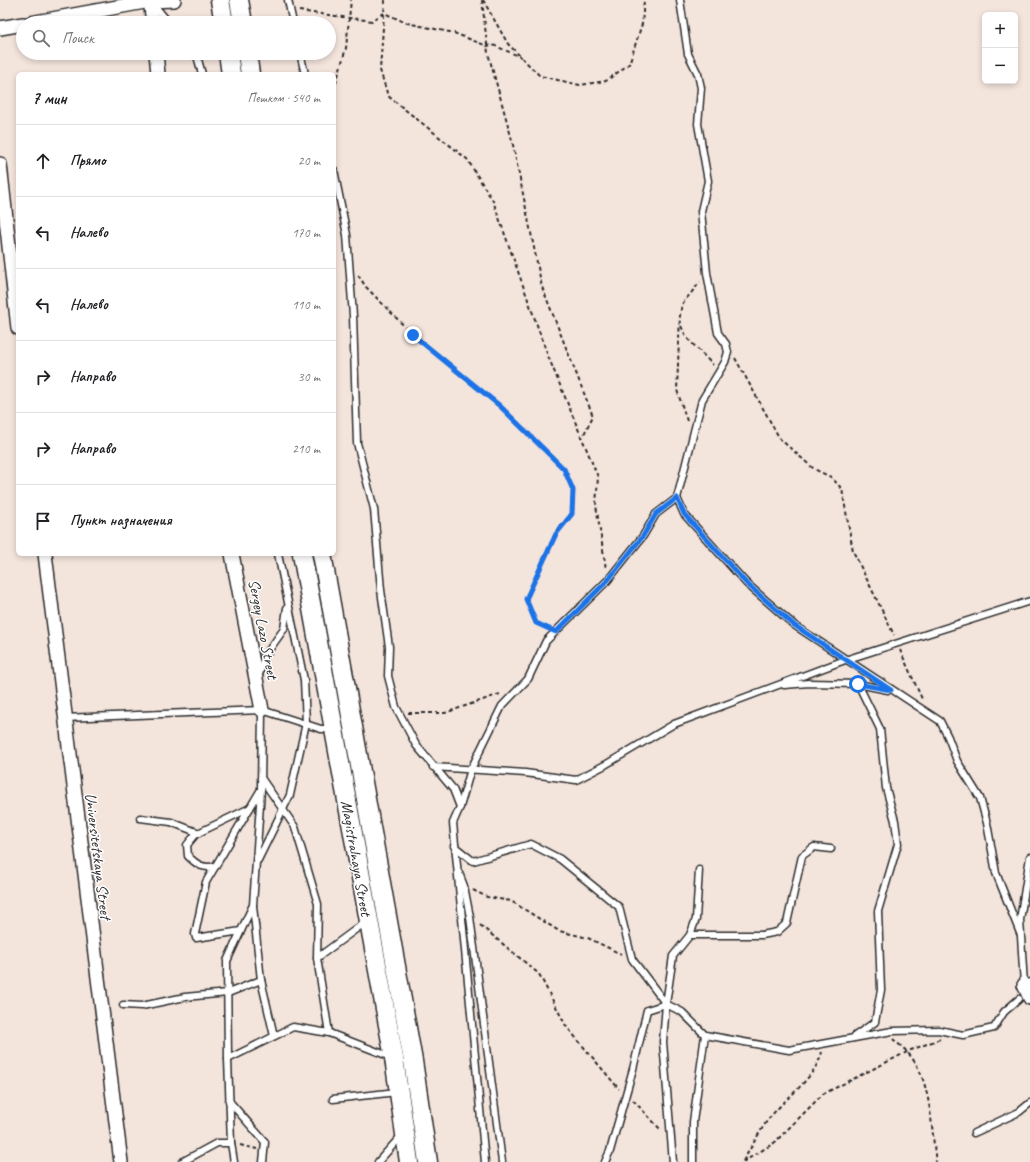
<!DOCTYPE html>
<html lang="ru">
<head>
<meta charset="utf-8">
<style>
	body { margin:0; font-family:Caveat,sans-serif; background:#f6f6f6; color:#202124 }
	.controls { position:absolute; right:12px; top:12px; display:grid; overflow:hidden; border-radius:6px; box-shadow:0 2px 6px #0003 }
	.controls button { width:36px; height:36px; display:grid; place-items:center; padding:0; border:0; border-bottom:1px solid #e0e0e0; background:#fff; color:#202124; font:20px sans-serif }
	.stop { position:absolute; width:12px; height:12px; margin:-9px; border:3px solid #1a73e8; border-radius:50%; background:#fff }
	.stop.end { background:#1a73e8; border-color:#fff; box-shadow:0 1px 4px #0008 }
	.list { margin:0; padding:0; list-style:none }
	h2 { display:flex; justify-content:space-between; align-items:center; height:52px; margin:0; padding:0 16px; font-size:17px }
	h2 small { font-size:13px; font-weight:400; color:#757577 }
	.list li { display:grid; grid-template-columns:26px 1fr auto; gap:12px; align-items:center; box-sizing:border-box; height:72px; padding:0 16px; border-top:1px solid #e0e0e0 }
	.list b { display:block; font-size:15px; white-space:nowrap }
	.list em { font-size:13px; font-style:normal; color:#757577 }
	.icon { flex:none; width:22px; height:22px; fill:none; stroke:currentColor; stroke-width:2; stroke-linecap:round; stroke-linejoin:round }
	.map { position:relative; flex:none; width:1030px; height:1162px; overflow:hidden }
	.search { position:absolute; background:#fff; box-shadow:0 2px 6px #0003; left:16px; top:16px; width:320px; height:44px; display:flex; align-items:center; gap:10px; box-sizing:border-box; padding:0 14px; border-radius:22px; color:#757577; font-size:15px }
	.panel { position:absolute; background:#fff; box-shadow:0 2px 6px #0003; left:16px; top:72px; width:320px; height:484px; border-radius:6px }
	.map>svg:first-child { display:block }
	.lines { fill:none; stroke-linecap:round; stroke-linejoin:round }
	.service-casing { stroke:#2b2b2b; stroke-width:9 }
	.minor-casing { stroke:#2b2b2b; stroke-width:16 }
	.secondary-casing { stroke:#2b2b2b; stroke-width:21 }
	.path { stroke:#2b2b2b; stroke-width:2; stroke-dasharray:4 3; stroke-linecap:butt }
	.service { stroke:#fff; stroke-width:6 }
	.minor { stroke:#fff; stroke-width:13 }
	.secondary { stroke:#fff; stroke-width:18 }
	.route { stroke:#1a73e8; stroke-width:5 }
	.labels { text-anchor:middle; stroke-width:3; stroke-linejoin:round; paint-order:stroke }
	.street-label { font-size:16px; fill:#2b2b2b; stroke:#fff }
</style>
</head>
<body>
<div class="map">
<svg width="1030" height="1162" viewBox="0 0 1030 1162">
	<rect width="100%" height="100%" fill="#f3e4dc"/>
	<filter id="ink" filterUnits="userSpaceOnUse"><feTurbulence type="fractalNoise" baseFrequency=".025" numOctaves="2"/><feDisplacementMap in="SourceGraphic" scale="8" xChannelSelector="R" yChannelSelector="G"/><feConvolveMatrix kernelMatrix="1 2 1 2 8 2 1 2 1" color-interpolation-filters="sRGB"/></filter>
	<g filter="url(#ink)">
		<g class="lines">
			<g class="service-casing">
				<g id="service">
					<path d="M288,0l5,23"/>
					<path d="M153,4l16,19"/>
					<path d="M195,53l2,3 5,18"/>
					<path d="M300,53l5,21"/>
					<path d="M334,170l13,65 6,81 4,127 17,66 7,81 8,57 -1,29 8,31 20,38 37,44 7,18"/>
					<path d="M677,498l7,16 62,69 48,42 146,96 8,16 9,24 23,37 7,25 9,50 24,60"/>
					<path d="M259,675l5,-18 20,-28 3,-21"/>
					<path d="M858,684l30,6"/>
					<path d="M784,685l25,-2 49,1 22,45 6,59 9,33 3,23 -20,67 3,79 -6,32 -20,14"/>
					<path d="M64,718l198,-8 59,19h10"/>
					<path d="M433,767l92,6 51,7 29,-15 69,-41 171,-64 185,-59"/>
					<path d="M261,778l34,49 23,77 -1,54"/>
					<path d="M140,818l31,4 28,11"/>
					<path d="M454,846l19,15 58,-17 29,15 59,48 13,52 34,45 16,8 23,23 84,15 103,-19 47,-1 24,5 31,-7 10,-16 15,-13"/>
					<path d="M1030,857l-10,63 4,65 6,-3"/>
					<path d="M258,860l32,-65 16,-72 -2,-43 -26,-126"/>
					<path d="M216,866c-13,3 -19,-1 -28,-10l-1,-11 9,-11 54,-26"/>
					<path d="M459,873l5,13 6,31 32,245"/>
					<path d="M253,906l8,74 13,56"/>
					<path d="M367,921l-50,37 12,75 62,24"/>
					<path d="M241,931l-45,7 -1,-4 11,-52 54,-91"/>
					<path d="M690,935h72l15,-3 10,-9 15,-67 12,-9 17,2"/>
					<path d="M666,1004l-3,38 10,120"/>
					<path d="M123,1005l19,1 43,-9 43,-4 33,-13"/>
					<path d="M228,1059l-1,-98 26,-56 8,-115 1,-80"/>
					<path d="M333,1099l64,-7"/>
					<path d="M229,1101l36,41 -2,20"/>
					<path d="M974,1133l45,-21 11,-9"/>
					<path d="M182,1162l35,-19h14"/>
					<path d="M234,1162l-3,-19 -3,-84 65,-32 36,6"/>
					<path d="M378,1162l24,-27"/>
					<path d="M485,1162l-32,-339 7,-16 11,-38 31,-63 26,-27 18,-38 62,-61 35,-44 13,-22 21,-16 25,-98 23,-38 3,-10 -2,-8 -8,-11 -11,-60 -6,-62 7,-30 -10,-57 3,-36 -3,-14 -10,-20 -8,-54"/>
					<path d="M605,1162l5,-11 23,-82 14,-59 19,-6 7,-48 17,-21 6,-16 3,-49"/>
					<path d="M693,1162v-40l12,-87"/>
				</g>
			</g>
			<g class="minor-casing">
				<g id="minor">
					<path d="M150,0l3,23"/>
					<path d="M30,23l120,-22 24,-1"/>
					<path d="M0,28l23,-4"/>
					<path d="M156,53l2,21"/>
					<path d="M0,164l18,164"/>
					<path d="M45,554l76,608"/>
					<path d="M232,554l30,156"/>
					<path d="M1024,985l6,13"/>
				</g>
			</g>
			<g class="secondary-casing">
				<g id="secondary">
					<path d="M220,0l4,23"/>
					<path d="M239,0l4,23"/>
					<path d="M228,53l3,21"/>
					<path d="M247,53l3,21"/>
					<path d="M302,554l92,504 15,104"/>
					<path d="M322,554l91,507 15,101"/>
				</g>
			</g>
			<g class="path">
				<path d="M385,0l-5,70 8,26 79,63 26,42 55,155 50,121 -2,28 10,64"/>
				<path d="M482,0l6,53 24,87 30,147 51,129 -11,22"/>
				<path d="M483,0l25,44 32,32 40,9 26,-4 23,-17 13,-40 2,-24"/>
				<path d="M299,11l73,10 12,-8 23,10 47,10 33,13 6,-1 28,12"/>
				<path d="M334,90l12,-42 5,-48"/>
				<path d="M358,275l8,12 47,48 87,71 64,63 9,21 -1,23 -16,20 -30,66 10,24 12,5"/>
				<path d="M681,326l6,12 26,27"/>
				<path d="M735,358l45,81 34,30 17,8 11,12 11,62 41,84"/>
				<path d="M687,421l-10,-31 3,-75 2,-11 18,-22"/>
				<path d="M900,650l22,49"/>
				<path d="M408,713h37l55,-19"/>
				<path d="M473,890l14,7 24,4 48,30 29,7 33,16"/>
				<path d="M480,925l59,49 27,52 53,63"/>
				<path d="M893,1039c4,4 10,8 14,13 25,26 24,76 29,110"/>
				<path d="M633,1100l28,30"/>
				<path d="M240,1145l17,4"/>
				<path d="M743,1161c8,-13 15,-27 24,-40 17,-23 47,-40 55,-69"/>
				<path d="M743,1162l31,-19 49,-49 88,-44 29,-11"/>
			</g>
			<use href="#service" class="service"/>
			<use href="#minor" class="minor"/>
			<use href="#secondary" class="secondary"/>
		</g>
	</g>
	<g class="lines" filter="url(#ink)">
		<path class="route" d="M413,335l87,71 64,63 9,21 -1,24 -16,20 -30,65 10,24 20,9 52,-52 35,-44 13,-22 21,-16 7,16 62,69 48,42 97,65 -33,-6"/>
	</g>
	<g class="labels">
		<g class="street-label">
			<text transform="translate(264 629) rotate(79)" y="6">Sergey Lazo Street</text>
			<text transform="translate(99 856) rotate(83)" y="6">Universitetskaya Street</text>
			<text transform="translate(357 858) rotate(80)" y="6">Magistralnaya Street</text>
		</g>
	</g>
</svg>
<div class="controls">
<button>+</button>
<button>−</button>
</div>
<div class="stop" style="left:858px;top:684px"></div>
<div class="stop end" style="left:413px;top:335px"></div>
<div class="search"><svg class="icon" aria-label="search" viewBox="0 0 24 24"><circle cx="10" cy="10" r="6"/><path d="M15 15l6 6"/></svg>Поиск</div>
<section class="panel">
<h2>7 мин<small>Пешком · 540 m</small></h2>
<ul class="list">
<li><svg class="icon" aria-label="ahead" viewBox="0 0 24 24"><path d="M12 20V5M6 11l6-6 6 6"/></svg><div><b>Прямо</b></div><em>20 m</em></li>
<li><svg class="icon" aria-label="left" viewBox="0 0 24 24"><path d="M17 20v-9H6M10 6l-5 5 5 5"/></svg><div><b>Налево</b></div><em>170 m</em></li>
<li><svg class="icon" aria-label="left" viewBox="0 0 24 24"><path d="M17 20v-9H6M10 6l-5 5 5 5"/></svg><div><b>Налево</b></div><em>110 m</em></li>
<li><svg class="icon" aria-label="right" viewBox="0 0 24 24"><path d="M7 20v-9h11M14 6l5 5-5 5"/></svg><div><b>Направо</b></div><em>30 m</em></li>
<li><svg class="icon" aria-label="right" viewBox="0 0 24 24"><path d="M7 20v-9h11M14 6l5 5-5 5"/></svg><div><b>Направо</b></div><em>210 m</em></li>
<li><svg class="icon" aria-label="arrive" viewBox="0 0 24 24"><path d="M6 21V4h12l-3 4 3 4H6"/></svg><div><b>Пункт назначения</b></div></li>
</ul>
</section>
</div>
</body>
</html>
